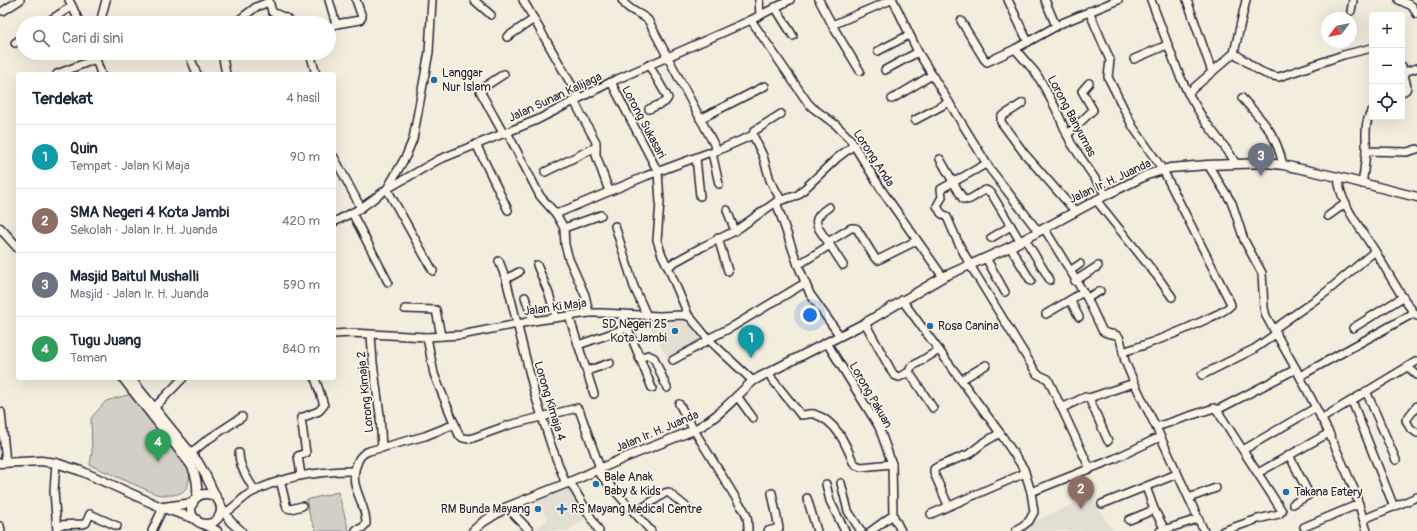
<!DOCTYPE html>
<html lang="id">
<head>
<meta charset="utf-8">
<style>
	body { margin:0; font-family:Pangolin,sans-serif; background:#f2f2f3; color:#1f2937 }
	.controls { position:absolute; right:12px; top:12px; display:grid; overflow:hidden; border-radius:4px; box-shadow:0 4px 16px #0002 }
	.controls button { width:36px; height:36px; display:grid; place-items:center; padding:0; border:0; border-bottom:1px solid #e0e1e3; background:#fff; color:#1f2937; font:20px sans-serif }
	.compass { position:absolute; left:1321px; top:12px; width:36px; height:36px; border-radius:50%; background:#fff; box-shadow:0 4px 16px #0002; rotate:238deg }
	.you { position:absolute; left:810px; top:315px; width:14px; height:14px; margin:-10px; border:3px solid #fff; border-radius:50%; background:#1a73e8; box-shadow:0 0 0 6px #1a73e833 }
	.badge { display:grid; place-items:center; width:26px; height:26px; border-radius:50%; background:#1f6fb2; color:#fff; font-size:13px; font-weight:700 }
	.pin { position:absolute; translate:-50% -33px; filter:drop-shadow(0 1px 2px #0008) }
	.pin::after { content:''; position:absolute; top:21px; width:14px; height:12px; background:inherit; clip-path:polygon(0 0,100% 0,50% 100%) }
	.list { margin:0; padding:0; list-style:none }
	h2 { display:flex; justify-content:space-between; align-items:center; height:52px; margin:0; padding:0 16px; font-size:17px }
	h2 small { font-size:13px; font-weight:400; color:#747a83 }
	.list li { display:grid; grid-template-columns:26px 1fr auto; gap:12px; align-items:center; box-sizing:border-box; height:64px; padding:0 16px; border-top:1px solid #e0e1e3 }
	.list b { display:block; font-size:15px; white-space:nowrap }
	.list p { margin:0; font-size:13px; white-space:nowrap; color:#747a83 }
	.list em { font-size:13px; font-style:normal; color:#747a83 }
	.icon { flex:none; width:22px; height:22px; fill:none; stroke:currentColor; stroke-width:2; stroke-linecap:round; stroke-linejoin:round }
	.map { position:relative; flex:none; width:1417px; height:531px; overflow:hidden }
	.search { position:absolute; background:#fff; box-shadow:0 4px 16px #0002; left:16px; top:16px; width:320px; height:44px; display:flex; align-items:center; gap:10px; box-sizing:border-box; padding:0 14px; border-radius:22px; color:#747a83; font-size:15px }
	.panel { position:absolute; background:#fff; box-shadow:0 4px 16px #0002; left:16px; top:72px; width:320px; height:308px; border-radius:4px }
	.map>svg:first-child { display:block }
	.built { fill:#e3ded2 }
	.green { fill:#d4cfc6; stroke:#7b7880 }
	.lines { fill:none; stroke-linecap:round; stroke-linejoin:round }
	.minor-casing { stroke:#22223b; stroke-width:10 }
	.major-casing { stroke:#22223b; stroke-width:11 }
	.minor { stroke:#fcf5e5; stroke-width:7 }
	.major { stroke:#fcf5e5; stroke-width:8 }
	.poi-dot { fill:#1f6fb2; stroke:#fcf5e5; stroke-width:1.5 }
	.labels { text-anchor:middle; stroke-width:3.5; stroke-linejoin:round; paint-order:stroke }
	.poi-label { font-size:12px; fill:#22223b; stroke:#fcf5e5; text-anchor:start }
	.street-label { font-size:12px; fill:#22223b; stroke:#fcf5e5 }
</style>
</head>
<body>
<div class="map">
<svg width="1417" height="531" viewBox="0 0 1417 531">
	<rect width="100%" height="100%" fill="#f3edde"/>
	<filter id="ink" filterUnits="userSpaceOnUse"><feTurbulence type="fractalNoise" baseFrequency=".025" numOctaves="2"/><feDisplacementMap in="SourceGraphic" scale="8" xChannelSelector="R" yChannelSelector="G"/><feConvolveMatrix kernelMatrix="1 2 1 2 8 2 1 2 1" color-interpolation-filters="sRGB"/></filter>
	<g filter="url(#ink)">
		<g class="built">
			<path d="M646,318h41l18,23 -37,19z"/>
			<path d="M571,487l17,30 -18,12 -1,2h-34l13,-12 -13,-19z"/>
			<path d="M1091,496l22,35h-87l2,-5 5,-4z"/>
		</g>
		<g class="green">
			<path d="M131,394l58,74c3,25 -10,30 -33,26l-66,-29 2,-13 -1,-34 15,-17z"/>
			<path d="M338,492l11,39 7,-1 1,1h-41l-6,-14 -4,-17z"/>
		</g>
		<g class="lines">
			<g class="minor-casing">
				<g id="minor">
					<path d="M69,0l11,23"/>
					<path d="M269,0l3,12 14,6 5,5"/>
					<path d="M329,0l7,24"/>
					<path d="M474,0l17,15"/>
					<path d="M523,0l56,98"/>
					<path d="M622,0c6,11 17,12 26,20l69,130"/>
					<path d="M759,0l1,15"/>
					<path d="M819,0l16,30 25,41"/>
					<path d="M893,0l25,52 72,117 48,62"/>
					<path d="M1008,0l20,42"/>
					<path d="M1045,0l11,26"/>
					<path d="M1151,0l28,74 9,19 16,27 26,34 6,10"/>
					<path d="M1187,0l25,72"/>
					<path d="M1399,0l13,6 5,8"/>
					<path d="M775,7l18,29"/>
					<path d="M3,11l17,-11"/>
					<path d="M1089,11l21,49 -2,17 25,50 30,43 67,132 1,3c-6,7 -16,10 -24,14 -27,13 -55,24 -84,33"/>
					<path d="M1351,11l2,-11"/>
					<path d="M751,20l57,83 5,5 23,17 14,14 33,53 60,85"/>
					<path d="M961,21l23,38 3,3 28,-13 47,-26 56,-23"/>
					<path d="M46,23l26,-17"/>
					<path d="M100,23l6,-23"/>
					<path d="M235,23l21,-16 13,-5"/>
					<path d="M832,25l59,-25"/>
					<path d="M331,27l5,-3 24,-4 2,-3 -6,-17"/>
					<path d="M507,37l27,-18"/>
					<path d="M15,43l8,-6"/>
					<path d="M1015,49l20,23 7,11 13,24 16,36 35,52"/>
					<path d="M878,51l31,-16"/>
					<path d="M96,53v6l5,15"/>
					<path d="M196,53l-4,3 -1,3 6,15"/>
					<path d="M222,53l4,21"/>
					<path d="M310,53l6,21"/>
					<path d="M1234,53c14,9 27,23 45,24l64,-22 29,-7"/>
					<path d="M1134,59l33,-14"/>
					<path d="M649,65l19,33 -3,4 -16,7"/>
					<path d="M1402,66l5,21 -1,3 -4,2"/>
					<path d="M885,70l33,-18"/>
					<path d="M1404,72l13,-4"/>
					<path d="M57,74l39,-15"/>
					<path d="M611,82l47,90 2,30 -3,38 5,15 6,12 19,45 1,4"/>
					<path d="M1188,93l46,-40 12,-53"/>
					<path d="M1242,98c21,23 34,35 41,67"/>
					<path d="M892,99l40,-24"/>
					<path d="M574,101l22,41v13l13,36"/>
					<path d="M1023,103l-22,14v5l23,31 51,58"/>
					<path d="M700,119l65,-33"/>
					<path d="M915,120l34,-18"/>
					<path d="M507,132l33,64 16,18 8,14 1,17 4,14 16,36 4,18"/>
					<path d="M503,133l-23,-42 1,-2 23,-15"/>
					<path d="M753,135l10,21 7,24 11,20"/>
					<path d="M1067,135l26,-25 -11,-19 7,-8"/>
					<path d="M476,144l32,66"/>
					<path d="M1366,151l41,1 10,-3"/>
					<path d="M712,153l7,31"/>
					<path d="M334,157l27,51"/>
					<path d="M696,158l4,38"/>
					<path d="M940,159l23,40c7,4 15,-7 23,-9l5,3 29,48"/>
					<path d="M986,164l-45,25 1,8 -5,9 4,7 6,4 10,23 13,25 67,109 11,5 42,90"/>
					<path d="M1208,165l24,38 12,37 18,33 2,35 2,8 30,53 33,64 25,56 13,42"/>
					<path d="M545,172l51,-25"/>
					<path d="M1338,177c2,28 23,51 37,74 14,22 25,46 42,65"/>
					<path d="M1362,184c2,-11 3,-22 4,-32 1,-14 -3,-29 6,-41"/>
					<path d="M387,189l19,-33 7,-17 16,-87 3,-52"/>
					<path d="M387,189l46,82"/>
					<path d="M1096,200l61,76 15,21"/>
					<path d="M776,202l22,63 12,29 30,42"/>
					<path d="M727,210l8,21"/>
					<path d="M352,213l36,69"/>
					<path d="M556,214l90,-38 62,-23h4l41,-18 1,-4 27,-17"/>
					<path d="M1328,216l18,-13"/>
					<path d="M334,222l27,-14 26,-19 51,-29 99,-40 74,-38 140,-62 39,-20"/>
					<path d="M615,226l19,61 13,29"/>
					<path d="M564,228l37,-13"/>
					<path d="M1044,228l43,70 15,32c4,6 13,2 17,7 3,5 4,18 6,24 9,23 20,44 31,66"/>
					<path d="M718,238l10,33"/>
					<path d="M991,238l20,-12"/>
					<path d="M1025,239l25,41"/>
					<path d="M828,242c-12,-17 -19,-22 1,-35"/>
					<path d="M1010,247l21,34"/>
					<path d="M986,258l19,34"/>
					<path d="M499,261l7,18 29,116 16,50 15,39"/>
					<path d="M537,265l12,29 7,23"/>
					<path d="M798,265l32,-20"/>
					<path d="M843,265l-15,-23 23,-14h4l2,1 18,29 3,2 38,-19"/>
					<path d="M668,267l5,-4 29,-16 33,-16 41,-29 22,-7 39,-37 17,-13"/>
					<path d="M1070,271l10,-7"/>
					<path d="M506,279l13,-7"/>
					<path d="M1075,281l23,-15"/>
					<path d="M525,297l8,24"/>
					<path d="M1087,298l13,-7"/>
					<path d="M902,300l98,133 24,36 7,23 3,20 -5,9 -13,10"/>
					<path d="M405,309l31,1 5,26"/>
					<path d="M622,314l30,74"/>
					<path d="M1046,314l24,-14"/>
					<path d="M569,316l25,78"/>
					<path d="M1079,317l-9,-17 13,-8"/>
					<path d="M865,323l27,49 2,3 5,2 10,-5 2,-5 28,-17"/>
					<path d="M1353,328l50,-31"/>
					<path d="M1274,329l51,-36 50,-42"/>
					<path d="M334,334l17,-1 76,4 34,-2 72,-14 56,-8h13l57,3 25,-1 6,2 19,23 44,41"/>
					<path d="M371,335l2,28 7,52 2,33"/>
					<path d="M427,337l7,37 25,61 4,3 7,1 39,-14 68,-17 3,4 20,56"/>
					<path d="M708,339l24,-12 73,-44"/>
					<path d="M827,343l52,84 13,37 1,51 8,16"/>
					<path d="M578,345l49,-17"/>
					<path d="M639,358l9,-3 6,3 13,30"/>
					<path d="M673,360l36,-20"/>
					<path d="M1408,367l9,8"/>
					<path d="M587,371l23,-8"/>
					<path d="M769,372l3,7 29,36c5,0 8,-2 13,-1 22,7 31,28 39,48l3,3 5,2 31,-3"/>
					<path d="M909,372l24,36"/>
					<path d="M1202,375l52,-26 23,-16"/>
					<path d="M1300,376l114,-63"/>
					<path d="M961,380l25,-15"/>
					<path d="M1366,391l30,69"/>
					<path d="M737,396l16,22"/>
					<path d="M1089,398l45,-15"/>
					<path d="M1352,401l42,106"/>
					<path d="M679,404l15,26 46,75c8,8 8,16 8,26"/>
					<path d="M1417,406l-11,14 4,8 7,5"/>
					<path d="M154,408l29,-30"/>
					<path d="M1062,408l23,-11 4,1 19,43"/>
					<path d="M1217,410l79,-41"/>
					<path d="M1,412l5,51"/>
					<path d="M1321,419l96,-58"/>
					<path d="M1243,450l72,-42"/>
					<path d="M191,453l16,-13 35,-23"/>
					<path d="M239,453c0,14 9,26 16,38"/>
					<path d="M1289,455l20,39 -2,2 -14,8"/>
					<path d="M56,463l-2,28 3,40"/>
					<path d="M596,470l55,61"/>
					<path d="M1258,473l71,-40"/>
					<path d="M301,475l-3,-19 8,-3 -5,-35 18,-7 5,-6 -9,-27"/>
					<path d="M280,480l7,28 4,1 11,-3"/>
					<path d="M570,482l29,49"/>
					<path d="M841,483l7,28 13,20"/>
					<path d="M826,484l4,17 15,30"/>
					<path d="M1031,492l83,-33 46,-22"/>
					<path d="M807,498l10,33"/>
					<path d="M1189,498l27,-10"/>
					<path d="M1102,504l75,-30"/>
					<path d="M948,505l-14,-32v-4l5,-3 30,-12 14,-11 17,-10"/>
					<path d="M507,507l23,24"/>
					<path d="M1154,509l11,21"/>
					<path d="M225,513c9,-5 15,-13 24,-19 32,-18 69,-23 105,-23"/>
					<path d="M635,513l30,-20 3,-1 22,18"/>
					<path d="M931,514l94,-41"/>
					<path d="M1364,519l53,-22"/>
					<path d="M1129,520l22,-9 3,-2 -8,-22"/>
					<path d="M57,525l26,-1 3,-1 4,-9 27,12"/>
					<path d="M0,526l1,5"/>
					<path d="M1304,527l55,-23"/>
					<path d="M152,531l11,-23"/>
					<path d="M357,531l-1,-1 6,-2 4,-4c1,-22 -20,-38 -8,-63 2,-5 5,-8 11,-10l56,-15 30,-12"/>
					<path d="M768,531l11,-3 -7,-35"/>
					<path d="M871,531l22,-16"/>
					<path d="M1160,531l38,-12"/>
					<path d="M1204,531l-48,-104 58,-19 3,2 65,101 -3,3 -21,5 -35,12"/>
				</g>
			</g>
			<g class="major-casing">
				<g id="major">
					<path d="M0,228l18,20"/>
					<path d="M123,378l68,87c6,11 7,20 6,32"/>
					<path d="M130,378l68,84 8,14 10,21"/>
					<path d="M0,463l41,-2 15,2 25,8 82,37 33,11"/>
					<circle cx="206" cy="509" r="15"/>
					<path d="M221,506l9,15 11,10"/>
					<path d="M164,507l29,-4"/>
					<path d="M203,524l14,7"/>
					<path d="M473,531l10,-9 24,-15 63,-25 54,-24 70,-28c24,-12 39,-31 59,-49l7,-4 105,-54 78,-46 67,-30 96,-52 41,-20 16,-5 7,-2 38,-3 59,-2 16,2 55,12 79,20"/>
				</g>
			</g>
			<use href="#minor" class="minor"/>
			<use href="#major" class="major"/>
		</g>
	</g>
	<g class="poi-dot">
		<circle cx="434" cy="80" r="4"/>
		<circle cx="930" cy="326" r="4"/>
		<circle cx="675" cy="331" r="4"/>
		<circle cx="596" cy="484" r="4"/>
		<circle cx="1286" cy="492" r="4"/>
		<circle cx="538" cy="509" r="4"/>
		<path d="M560 503h4v4h4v4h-4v4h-4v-4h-4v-4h4z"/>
	</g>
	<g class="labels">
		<g class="poi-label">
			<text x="442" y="77">Langgar<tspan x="442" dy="14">Nur Islam</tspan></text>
			<text x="667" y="328" text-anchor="end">SD Negeri 25<tspan x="667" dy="14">Kota Jambi</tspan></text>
			<text x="938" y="330">Rosa Canina</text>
			<text x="604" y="481">Bale Anak<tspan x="604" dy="14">Baby &amp; Kids</tspan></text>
			<text x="1294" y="496">Takana Eatery</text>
			<text x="530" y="513" text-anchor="end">RM Bunda Mayang</text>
			<text x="571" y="513">RS Mayang Medical Centre</text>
		</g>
		<g class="street-label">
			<text transform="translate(555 97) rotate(-25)" y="4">Jalan Sunan Kalijaga</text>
			<text transform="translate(1072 116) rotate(62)" y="4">Lorong Banyumas</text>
			<text transform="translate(644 122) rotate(62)" y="4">Lorong Sukasari</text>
			<text transform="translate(874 158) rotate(57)" y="4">Lorong Anda</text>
			<text transform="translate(1110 181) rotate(-25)" y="4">Jalan Ir. H. Juanda</text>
			<text transform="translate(555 307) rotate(-8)" y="4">Jalan Ki Maja</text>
			<text transform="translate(365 392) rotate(-96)" y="4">Lorong Kimaja 2</text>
			<text transform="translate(871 395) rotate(60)" y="4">Lorong Pakuan</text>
			<text transform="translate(550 401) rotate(73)" y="4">Lorong Kimaja 4</text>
			<text transform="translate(657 431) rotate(-23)" y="4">Jalan Ir. H. Juanda</text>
		</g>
	</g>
</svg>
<div class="controls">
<button>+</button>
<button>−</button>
<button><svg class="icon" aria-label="locate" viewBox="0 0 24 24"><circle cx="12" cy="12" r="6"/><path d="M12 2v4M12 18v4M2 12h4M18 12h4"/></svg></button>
</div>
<svg class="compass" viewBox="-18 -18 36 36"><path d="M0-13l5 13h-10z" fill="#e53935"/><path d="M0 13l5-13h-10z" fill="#747a83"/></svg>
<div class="you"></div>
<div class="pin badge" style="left:751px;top:358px;background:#0f9aa8">1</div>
<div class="pin badge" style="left:1081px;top:509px;background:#8d6e63">2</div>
<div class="pin badge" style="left:1261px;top:176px;background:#6b7280">3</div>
<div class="pin badge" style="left:158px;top:462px;background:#2e9e5b">4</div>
<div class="search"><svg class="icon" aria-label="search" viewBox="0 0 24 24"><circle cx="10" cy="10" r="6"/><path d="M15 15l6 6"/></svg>Cari di sini</div>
<section class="panel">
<h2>Terdekat<small>4 hasil</small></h2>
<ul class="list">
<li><span class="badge" style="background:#0f9aa8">1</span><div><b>Quin</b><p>Tempat · Jalan Ki Maja</p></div><em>90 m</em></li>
<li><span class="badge" style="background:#8d6e63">2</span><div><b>SMA Negeri 4 Kota Jambi</b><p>Sekolah · Jalan Ir. H. Juanda</p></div><em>420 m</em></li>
<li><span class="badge" style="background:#6b7280">3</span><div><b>Masjid Baitul Mushalli</b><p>Masjid · Jalan Ir. H. Juanda</p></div><em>590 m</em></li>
<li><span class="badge" style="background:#2e9e5b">4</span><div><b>Tugu Juang</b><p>Taman</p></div><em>840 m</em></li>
</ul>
</section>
</div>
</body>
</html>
